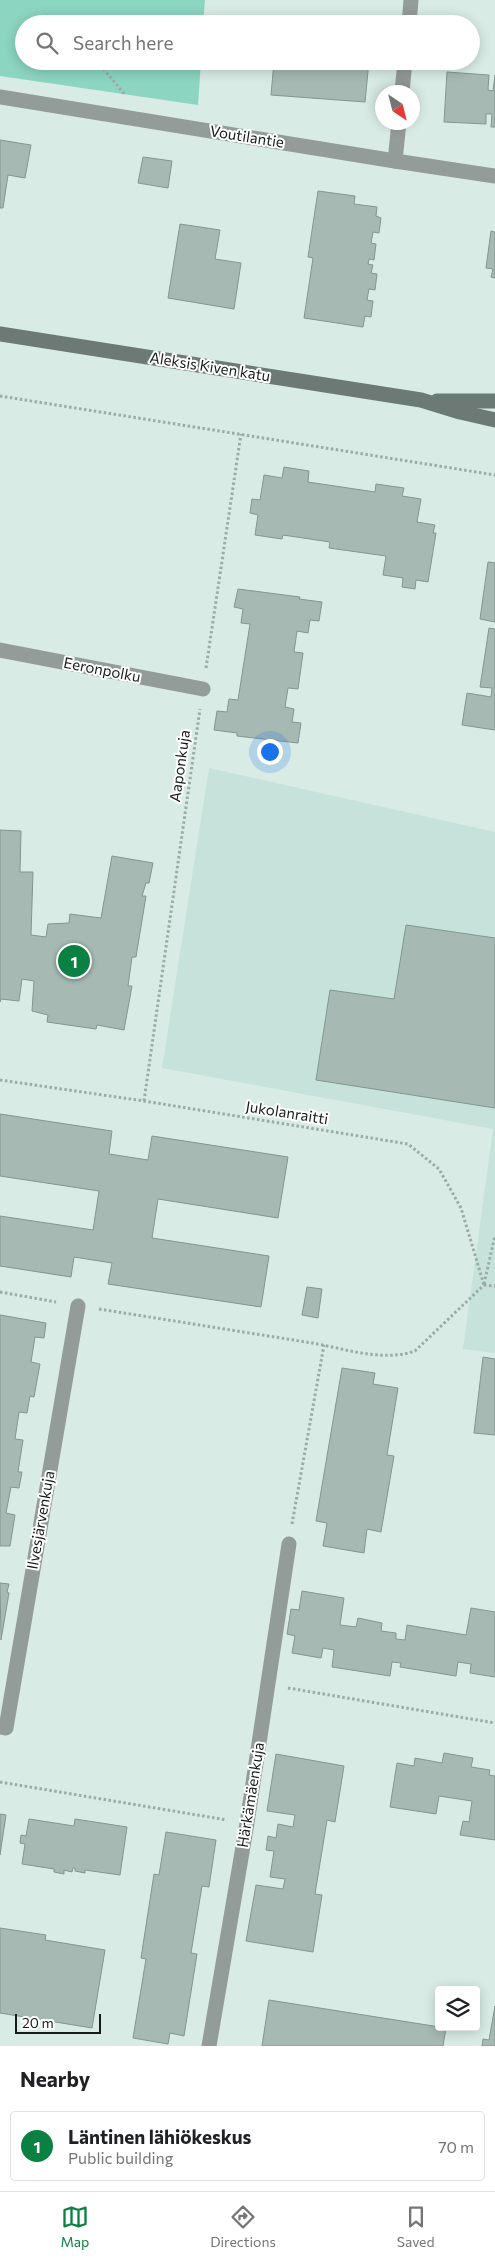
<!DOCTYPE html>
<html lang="en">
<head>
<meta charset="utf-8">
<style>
	body { margin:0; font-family:Commissioner,sans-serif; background:#f2f2f2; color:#202124 }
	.controls { position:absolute; right:15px; bottom:15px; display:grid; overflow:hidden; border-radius:5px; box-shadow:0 2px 12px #0003 }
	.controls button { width:45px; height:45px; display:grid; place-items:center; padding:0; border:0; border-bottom:1px solid #e0e0e0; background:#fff; color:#202124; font:25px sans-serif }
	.compass { position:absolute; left:375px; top:85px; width:45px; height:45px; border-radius:50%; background:#fff; box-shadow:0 2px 12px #0003; rotate:145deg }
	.scale { position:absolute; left:15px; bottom:12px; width:86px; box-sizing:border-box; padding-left:5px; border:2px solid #141b19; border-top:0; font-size:14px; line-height:18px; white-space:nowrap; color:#141b19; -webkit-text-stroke:4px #fff; paint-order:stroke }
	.you { position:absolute; left:269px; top:751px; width:18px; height:18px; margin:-12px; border:4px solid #fff; border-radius:50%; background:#1a73e8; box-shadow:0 0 0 8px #1a73e833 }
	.badge { display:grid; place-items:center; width:32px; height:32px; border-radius:50%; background:#0b8043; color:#fff; font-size:16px; font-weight:700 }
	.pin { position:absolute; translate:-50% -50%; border:2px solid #fff; box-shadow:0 1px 5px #0006 }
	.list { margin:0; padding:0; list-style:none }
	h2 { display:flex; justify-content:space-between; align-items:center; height:65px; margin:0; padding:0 20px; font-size:21px }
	h2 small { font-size:16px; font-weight:400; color:#757577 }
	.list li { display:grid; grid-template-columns:32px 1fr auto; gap:15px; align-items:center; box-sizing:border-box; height:70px; margin:0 10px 10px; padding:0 10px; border:1px solid #e0e0e0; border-radius:5px }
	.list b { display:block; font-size:19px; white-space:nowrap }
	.list p { margin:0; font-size:16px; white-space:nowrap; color:#757577 }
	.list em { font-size:16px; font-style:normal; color:#757577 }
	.icon { flex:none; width:28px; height:28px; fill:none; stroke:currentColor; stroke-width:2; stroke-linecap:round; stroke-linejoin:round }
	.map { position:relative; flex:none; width:495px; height:2046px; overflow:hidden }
	.search { position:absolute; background:#fff; box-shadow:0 2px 12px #0003; left:15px; right:15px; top:15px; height:55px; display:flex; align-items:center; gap:12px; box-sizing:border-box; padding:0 18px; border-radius:28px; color:#757577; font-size:19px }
	.sheet { height:145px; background:#fff }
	nav { display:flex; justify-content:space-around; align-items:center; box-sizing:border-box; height:70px; border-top:1px solid #e0e0e0; background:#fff; font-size:14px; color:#757577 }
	nav a { display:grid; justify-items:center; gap:2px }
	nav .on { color:#0b8043 }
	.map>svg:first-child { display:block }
	.built { fill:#c6e2da }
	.green { fill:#8cd5c1 }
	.building { fill:#a6b9b3; stroke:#839690 }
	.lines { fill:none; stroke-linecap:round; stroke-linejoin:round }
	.path { stroke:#9baba5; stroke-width:3; stroke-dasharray:2.5 2.5; stroke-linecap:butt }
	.street { stroke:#949c9a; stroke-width:15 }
	.secondary { stroke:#6d7975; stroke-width:15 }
	.labels { text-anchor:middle; stroke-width:4; stroke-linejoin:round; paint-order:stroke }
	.street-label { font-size:15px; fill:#141b19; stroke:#fff }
</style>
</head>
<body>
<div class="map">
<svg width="495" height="2046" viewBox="0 0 495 2046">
	<rect width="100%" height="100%" fill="#d8ece5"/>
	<path class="built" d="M209,768l286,64v521l-32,-4 30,-220 -331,-61z"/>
	<path class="green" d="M0,0h205l-2,24h-179v37h177l-3,44 -198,-29z"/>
	<g class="building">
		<path d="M294,61h75l-4,41 -94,-7 3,-33 20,2z"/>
		<path d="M447,72l42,3 -1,15 5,1 2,-16v52h-4l1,-13h-6v10l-42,-2z"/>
		<path d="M0,140l31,5 -6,33 -17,-3 -5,33h-3z"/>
		<path d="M143,157l29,4 -4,27 -30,-5z"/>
		<path d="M318,191l37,5 -1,8 23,3 -1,9 5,2 -2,15 -6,-1 -2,11 5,1 -2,16 -5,-1 -1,5 5,1 -2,8 6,1 -2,16 -6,-1 -2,11 6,1 -2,16 -6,-1 -2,11 -59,-9 9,-60 -5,-1z"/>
		<path d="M180,224l40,6 -5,29 26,4 -7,46 -66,-11z"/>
		<path d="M491,231l4,1v46l-4,-1 2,-8 -7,-1z"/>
		<path d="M284,467l25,4 -1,11 67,10 1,-8 28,4 -2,8 19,3 -4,23 18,3 -2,8h3l-8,49 -12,-2 -1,9 -13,-2 1,-9 -20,-3 3,-19 -57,-8 1,-6 -47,-7 -1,4 -27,-4 3,-20 -8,-2 2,-14 8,1 4,-25 18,3z"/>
		<path d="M488,562l7,1v59l-15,-3z"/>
		<path d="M238,589l62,8 -1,2 23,3 -3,19 -9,-1 -2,13 -11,-2 -3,21 9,1 -5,36 -10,-1 -3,19 9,2 -2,13 9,1 -3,20 -61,-7v-3l-23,-3 3,-19 10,1 2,-13 9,1 12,-76 -9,-1 2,-14 -9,-2z"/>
		<path d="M489,628l6,1v101l-33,-5 5,-32 24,4 1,-9 -12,-1z"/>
		<path d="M0,830l21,1 -1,41h13l-2,63 15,2 2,-13 21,-1 1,-9 31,4 11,-62 41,7 -4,20h-3l-4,13h4l-10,61h-4l-4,29h4l-8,44 -27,-5 -1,4 -49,-7 1,-7 -16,-4 2,-30 -12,-2 -3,22 -18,-2 -1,3z"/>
		<path d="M406,925l89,13v170l-179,-28 14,-90 64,9z"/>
		<path d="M0,1114l112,17 -3,23 39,6 4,-24 136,21 -10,61 -120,-19 -6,39 117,18 -8,51 -153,-23 4,-21 -38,-6 -3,20 -71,-11v-50l93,14 6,-39 -99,-15z"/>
		<path d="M307,1287l15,2 -4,29 -16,-3z"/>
		<path d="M0,1315l46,8 -2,15 -9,-1 -4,25 9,2 -6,33 -4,-1 -3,17 -8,-1 -4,27 8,1 -5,32h4l-3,16 -8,-1 -5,26 9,2 -5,31h-10z"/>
		<path d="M483,1357l12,2v76l-21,-2z"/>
		<path d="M342,1368l33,5 -2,11 25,4 -11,67 7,1 -13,76 -14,-3 -3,24 -41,-7 4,-23 -11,-2z"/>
		<path d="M0,1583l9,1 -2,8 2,1 -8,47z"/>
		<path d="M302,1591l42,7 -4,27 16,2 2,-9 24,5 -1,8 15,2v6l9,1 2,-15 59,10 5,-27 24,4v65l-25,-4 1,-9 -13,-2 -2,14 -56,-9 1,-4 -9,-1 -2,14 -58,-9 2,-17 -11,-2 -2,10 -29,-5 3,-17 -8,-2 4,-25 8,1z"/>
		<path d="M444,1753l29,5 -2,9 19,3 -1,5 6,1v64l-35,-5 3,-14 6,1 3,-21 -33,-5 -3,18 -46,-7 7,-44 17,3 1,-8 27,5z"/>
		<path d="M276,1754l68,12 -9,56 -8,-2 -12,74 7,1 -9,57 -67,-11 10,-56 27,4 2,-10 -15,-2 4,-26 -8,-1 2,-14 8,2 2,-14 15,3 2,-12 -28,-4z"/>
		<path d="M0,1814l6,1 -6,40z"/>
		<path d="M29,1819l45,7 1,-7 52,8 -7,48 -35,-5v3l-10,-2v-3h-2l-1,4 -8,-2v4l-10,-2v-3l-32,-5 3,-20 -5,-1 1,-8 5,1z"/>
		<path d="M166,1832l50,8 -7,47 -7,-1 -11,67 6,1 -13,82 -14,-3 -2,11 -35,-6 13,-79 -5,-1 13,-84 5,1z"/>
		<path d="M0,1928l46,7 -1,5 60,10 -13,78 -92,-15z"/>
		<path d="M269,2000l177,28 -3,18h-181z"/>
		<path d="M495,2006v40h-13l1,-7 6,1z"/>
	</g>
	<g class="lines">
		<g class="path">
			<path d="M97,61l28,34"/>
			<path d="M0,396l495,79"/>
			<path d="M206,668l35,-234"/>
			<path d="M0,1080l144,21 264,43 31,25 22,39 23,77"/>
			<path d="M144,1101l56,-392"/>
			<path d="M484,1284l11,-48"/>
			<path d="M484,1285l11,1"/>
			<path d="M0,1292l56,10"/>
			<path d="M99,1309c69,11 138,22 207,33 35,5 75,21 109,9l69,-66"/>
			<path d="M292,1524l32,-179"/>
			<path d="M288,1688l207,35"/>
			<path d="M0,1782l227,38"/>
		</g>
		<g class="street">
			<path d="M409,24l2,-24"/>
			<path d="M402,92l3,-31"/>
			<path d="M0,97l395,64 100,15"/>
			<path d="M395,161l4,-39"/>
			<path d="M0,650l203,39"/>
			<path d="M0,1727l6,1 72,-422"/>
			<path d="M209,2046l38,-223 42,-279"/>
		</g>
		<g class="secondary">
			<path d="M0,334l421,66 39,12 35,8"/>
			<path d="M437,401h58"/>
		</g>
	</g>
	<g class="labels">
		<g class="street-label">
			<text transform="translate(247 137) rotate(9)" y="5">Voutilantie</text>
			<text transform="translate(210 367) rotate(9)" y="5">Aleksis Kiven katu</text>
			<text transform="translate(102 670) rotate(11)" y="5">Eeronpolku</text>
			<text transform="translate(180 766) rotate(-82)" y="5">Aaponkuja</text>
			<text transform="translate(287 1113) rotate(9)" y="5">Jukolanraitti</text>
			<text transform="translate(41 1520) rotate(-80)" y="5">Ilvesjärvenkuja</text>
			<text transform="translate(251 1795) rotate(-81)" y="5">Härkämäenkuja</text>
		</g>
	</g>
</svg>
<div class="controls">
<button><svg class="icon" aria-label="layers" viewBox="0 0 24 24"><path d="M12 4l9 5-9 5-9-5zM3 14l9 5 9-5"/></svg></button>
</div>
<svg class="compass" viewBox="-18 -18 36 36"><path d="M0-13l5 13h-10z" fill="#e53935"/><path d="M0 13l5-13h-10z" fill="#757577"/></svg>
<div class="scale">20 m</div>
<div class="you"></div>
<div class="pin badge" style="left:74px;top:961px">1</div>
<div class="search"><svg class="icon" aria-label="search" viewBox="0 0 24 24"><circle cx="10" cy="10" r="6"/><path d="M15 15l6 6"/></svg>Search here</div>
</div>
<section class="sheet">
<h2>Nearby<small></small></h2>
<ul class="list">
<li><span class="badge">1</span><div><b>Läntinen lähiökeskus</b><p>Public building</p></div><em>70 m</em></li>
</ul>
</section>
<nav>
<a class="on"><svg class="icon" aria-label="map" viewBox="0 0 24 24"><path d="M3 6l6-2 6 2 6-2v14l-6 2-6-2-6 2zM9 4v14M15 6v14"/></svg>Map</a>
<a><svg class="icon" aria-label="directions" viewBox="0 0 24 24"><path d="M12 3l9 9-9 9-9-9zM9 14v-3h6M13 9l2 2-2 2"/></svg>Directions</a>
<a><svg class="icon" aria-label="saved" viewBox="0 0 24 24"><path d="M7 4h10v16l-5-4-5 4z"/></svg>Saved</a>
</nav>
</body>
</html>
